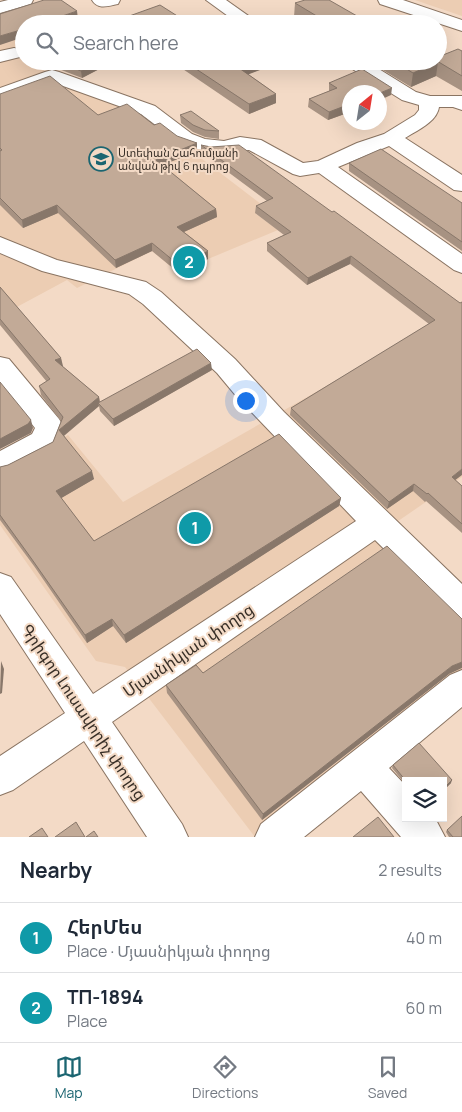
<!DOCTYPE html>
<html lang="en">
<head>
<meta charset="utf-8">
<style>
	body { margin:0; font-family:Manrope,"Noto Sans Armenian",sans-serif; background:#f2f2f3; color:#1f2937 }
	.controls { position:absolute; right:15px; bottom:15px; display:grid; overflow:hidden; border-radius:0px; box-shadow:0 5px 20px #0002 }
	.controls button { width:45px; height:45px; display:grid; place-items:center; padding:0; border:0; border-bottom:1px solid #e0e1e3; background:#fff; color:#1f2937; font:25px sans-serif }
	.compass { position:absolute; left:342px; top:85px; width:45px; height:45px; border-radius:50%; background:#fff; box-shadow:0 5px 20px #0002; rotate:30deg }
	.you { position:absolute; left:245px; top:400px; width:18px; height:18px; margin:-12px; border:4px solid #fff; border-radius:50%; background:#1a73e8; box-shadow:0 0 0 8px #1a73e833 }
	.badge { display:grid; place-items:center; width:32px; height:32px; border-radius:50%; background:#1b6571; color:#fff; font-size:16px; font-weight:700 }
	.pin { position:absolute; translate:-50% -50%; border:2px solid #fff; box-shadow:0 1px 5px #0006 }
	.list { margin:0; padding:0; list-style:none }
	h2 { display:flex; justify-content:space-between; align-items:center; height:65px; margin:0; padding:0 20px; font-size:21px }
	h2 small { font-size:16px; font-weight:400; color:#747a83 }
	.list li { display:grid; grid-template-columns:32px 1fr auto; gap:15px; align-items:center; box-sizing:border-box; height:70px; padding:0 20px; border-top:1px solid #e0e1e3 }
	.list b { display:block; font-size:19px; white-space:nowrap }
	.list p { margin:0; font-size:16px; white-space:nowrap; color:#747a83 }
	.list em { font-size:16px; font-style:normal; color:#747a83 }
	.icon { flex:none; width:28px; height:28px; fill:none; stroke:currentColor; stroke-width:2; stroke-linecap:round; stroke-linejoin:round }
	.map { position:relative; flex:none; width:462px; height:837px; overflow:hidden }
	.search { position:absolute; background:#fff; box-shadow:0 5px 20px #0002; left:15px; right:15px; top:15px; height:55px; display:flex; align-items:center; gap:12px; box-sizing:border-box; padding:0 18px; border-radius:28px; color:#747a83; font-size:19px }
	.sheet { height:205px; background:#fff }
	nav { display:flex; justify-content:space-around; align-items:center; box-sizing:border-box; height:70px; border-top:1px solid #e0e1e3; background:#fff; font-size:14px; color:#747a83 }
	nav a { display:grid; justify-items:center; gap:2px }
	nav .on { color:#1b6571 }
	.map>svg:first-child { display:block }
	.built { fill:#eccdb3 }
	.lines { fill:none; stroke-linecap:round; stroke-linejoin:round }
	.minor-casing { stroke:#8a7462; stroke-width:2 }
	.minor { fill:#fff; fill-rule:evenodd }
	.wall { fill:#a79282 }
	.shaded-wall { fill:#88776a }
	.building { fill:#c2aa97; stroke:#88776a }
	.labels { text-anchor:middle; stroke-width:4; stroke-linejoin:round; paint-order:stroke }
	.far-poi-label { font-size:11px; fill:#382f27; stroke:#f3dac6; text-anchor:start }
	.near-street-label { font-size:16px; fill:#382f27; stroke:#f3dac6 }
</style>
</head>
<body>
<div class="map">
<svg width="462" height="837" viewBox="0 0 462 837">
	<rect width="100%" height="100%" fill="#f3dac6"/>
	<g class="built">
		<path d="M415,0h47v16z"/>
		<path d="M0,25l24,22v14h12l16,19 86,30 128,98 -10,6 22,16 -70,29 -11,-9 -28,15 -17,-14 -75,37 -10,-8 -52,28 -15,-17z"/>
		<path d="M453,314l9,7v156l-87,60 87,85v53l-207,162 -130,-170 -29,-6 -96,-136v-54l68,-36 55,67z"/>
	</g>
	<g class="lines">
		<g class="minor-casing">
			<g id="minor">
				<path d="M8,0h25l-2,4 -31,9v-11z"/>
				<path d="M92,0h28l-2,4c-10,2 -20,6 -26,-4z"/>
				<path d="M206,0h20l34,24h-21z"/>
				<path d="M378,0h25l59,20v11l-82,-27z"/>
				<path d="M14,48l6,1 3,4 -3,4 -20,5v-11z"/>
				<path d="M344,61h22l50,31 14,4h32v14l-9,-3h-14c-2,15 -23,24 -34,31l57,37v16l-8,-1 -65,-44 -51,21 124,87v19l-8,-3 -135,-97 -19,3 -7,-2 -44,-24 -38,3 -20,-6 -13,-5 -37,-28 -89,-32 -52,18v-12l45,-16 7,-2 7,2 96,34 37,28 13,5 19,2 16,-4 21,3 42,23 15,-2 39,-18 27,-9 31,-19 4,-5v-5l-17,-5 -56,-35z"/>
				<path d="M0,237l57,23 89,22 15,10 74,67 49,53 178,172v35l-11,-4 -76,-75 -263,182 70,102 6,13h-41l-63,-96 -71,49 -13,5v-39l65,-43 -65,-99v-41l11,4 82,117 263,-173 -119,-124 -20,-24 -74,-69 -14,-10 -87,-23 -42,-18z"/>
				<path d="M0,357l9,2 50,60 4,7 -9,23 -44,23 -10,3v-24l32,-17 3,-6 -35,-44z"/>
				<path d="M462,670v37l-73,61 17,18v32h29l10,19h-44l-40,-46 -57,46h-49l6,-13 189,-149z"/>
			</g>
		</g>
		<use href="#minor" class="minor"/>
	</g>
	<g class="wall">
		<path d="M295,3l76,21h-65l-12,-7z"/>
		<path d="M121,19l69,5h-69z"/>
		<path d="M462,51v40l-26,-15 -25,11 -43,-26h70z"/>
		<path d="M50,61h56l1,4 -25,13 -31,-12z"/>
		<path d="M171,61h113l-36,13 28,20v9l-27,11z"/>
		<path d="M329,83l62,12 -41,-3v20l-22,8 -20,-13 1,-8 20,-8z"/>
		<path d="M0,94l98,21 56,10 43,26 -35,14 54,44 1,8 -33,15 24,19v8l-28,15 -28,-23 -36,17 -58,-55 -35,15 -23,-23z"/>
		<path d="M180,115l39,16v8l-14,-2 -12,-5 -12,-9z"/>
		<path d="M201,145l259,158 -5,177 7,6v47l-36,-32 -1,1 -12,-11 -26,18 -97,-94 1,-7 138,-84 -79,-60 -43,21 -40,-34v-8l17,-8 -29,-22 1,-7 11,-5 -66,-49z"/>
		<path d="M349,163l113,40v48l-113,-80z"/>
		<path d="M0,287l61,71 1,8 37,31 1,5 112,-32 -98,56 -14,-15 -1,-5 -35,30 30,43 -33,19 33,43 247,-43 -2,8 -213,137 -13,-17 -26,17 -53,-77 -34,-46v-53l8,-2 45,-23 8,-21 -20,-26 -2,-9 8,-4 -47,-57z"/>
		<path d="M203,673l246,1 -187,146 -95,-127 -1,-8z"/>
		<path d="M393,765l58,18 -8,8v-10h-37v4l-14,-17z"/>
		<path d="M447,830l15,7h-13l-3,-5z"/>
	</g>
	<g class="shaded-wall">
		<path d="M77,11l1,8 -15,5h-24z"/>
		<path d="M24,29v8l-24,8v-9z"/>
		<path d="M99,61h7l1,4 -25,13 -1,-7z"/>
		<path d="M259,61h25l-45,17v-10z"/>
		<path d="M438,62l-2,14 -25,11 2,-14z"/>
		<path d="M392,88l-1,7 -11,5v-7z"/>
		<path d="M276,94v9l-27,11v-10z"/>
		<path d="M350,104v8l-22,8 1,-8z"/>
		<path d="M197,143v8l-41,17v-8z"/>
		<path d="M57,205l1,8 -35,15 -1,-8z"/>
		<path d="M216,209l1,8 -40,18v-8z"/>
		<path d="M152,243v8l-36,17 -1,-8z"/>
		<path d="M208,251v8l-28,15v-8z"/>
		<path d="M351,256l-1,8 -43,21 1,-7z"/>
		<path d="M61,358l2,8 -6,3 -2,-9z"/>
		<path d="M211,363l1,7 -98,56 -1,-7z"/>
		<path d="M99,397l1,8 -2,-2 1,3 -38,32 -2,-8z"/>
		<path d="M31,420l2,8 -2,5 -31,16v-10z"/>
		<path d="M462,469v6l-12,9 2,-7z"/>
		<path d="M92,471l2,8 -36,21 -2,-9z"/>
		<path d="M414,484l-1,7 -26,18 2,-7z"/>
		<path d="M341,498l-2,8 -213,137 -2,-8z"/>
		<path d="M112,619l1,7 -26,17 -2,-8z"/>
		<path d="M1,661l3,8 -2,24 -2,1z"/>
		<path d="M462,662v6l-13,6 -187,146 1,-6 189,-148z"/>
		<path d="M452,780l-1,3 -8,8v-2z"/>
	</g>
	<g class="building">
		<path d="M44,0h17l16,11 -38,13h-15v5l-24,7v-22z"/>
		<path d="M305,0h24l42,24h-41l-35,-21z"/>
		<path d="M160,5l30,19h-62l-7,-5z"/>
		<path d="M458,49l4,2v25l-25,-15h1v-4z"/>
		<path d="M58,61h41l-18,10z"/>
		<path d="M184,61h75l-20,7 37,26 -27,10z"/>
		<path d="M394,61h43l1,1 -25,11z"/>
		<path d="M362,69l30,19 -12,5 -30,-1v12l-21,8 -20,-13 28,-11 -8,-5z"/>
		<path d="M50,76l48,39 29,-11 27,21 6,-2 17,13 20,7 -41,17 60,49 -39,18 31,24 -28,15 -28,-23 -37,17 -58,-55 -35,15 -22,-22v-47l2,-1 -2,-2v-54z"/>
		<path d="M191,111l28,20 -14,-1 -12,-5 -13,-10z"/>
		<path d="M201,145l10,2 28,-2 93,67 2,-1 126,92 2,-1v167l-10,8 10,9v38l-34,-31 -1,1 -13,-10 -25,18 -98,-94 144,-88 -84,-64 -43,22 -41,-35 24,-11 -35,-26 17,-8z"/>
		<path d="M381,149l81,54v39l-113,-79z"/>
		<path d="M0,287l61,71 -6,2 44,37 -40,33 33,41 -36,20 38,50 185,-107 62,64 -217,137 -12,-16 -27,16 -54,-77 -31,-43v-48l8,-2 45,-23 10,-25 -24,-31 11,-7 -50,-60z"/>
		<path d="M197,349l14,14 -98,56 -15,-16z"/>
		<path d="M0,382l31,38 -3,4 -28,15z"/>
		<path d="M387,546l75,73v43l-10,4 -189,148 -97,-129 30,-20 7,8z"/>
		<path d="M419,743l33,37 -9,9v-8h-37l-13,-16z"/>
		<path d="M462,816v21h-9l-6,-7z"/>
		<path d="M378,817l16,20h-41z"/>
		<path d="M76,822l9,15h-30z"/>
		<path d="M42,828l6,9h-19z"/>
		<path d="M94,831l4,6h-12z"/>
	</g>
	<defs>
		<g id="school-ring" transform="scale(1.25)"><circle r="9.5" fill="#f3dac6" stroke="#1b6571" stroke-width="1.5"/><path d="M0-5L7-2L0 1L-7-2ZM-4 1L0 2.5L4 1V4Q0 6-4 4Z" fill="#1b6571"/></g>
	</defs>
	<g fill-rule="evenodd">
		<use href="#school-ring" x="101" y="159"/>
	</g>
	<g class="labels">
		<g class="far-poi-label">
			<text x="118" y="157">Ստեփան Շահումյանի<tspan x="118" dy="13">անվան թիվ 6 դպրոց</tspan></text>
		</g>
		<g class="near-street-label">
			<text transform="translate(188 650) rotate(-34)" y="6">Մյասնիկյան փողոց</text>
			<text transform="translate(84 712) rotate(56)" y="6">Գրիգոր Լուսավորիչ փողոց</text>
		</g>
	</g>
</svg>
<div class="controls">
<button><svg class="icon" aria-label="layers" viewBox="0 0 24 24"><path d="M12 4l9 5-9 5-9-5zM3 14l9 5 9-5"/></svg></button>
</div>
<svg class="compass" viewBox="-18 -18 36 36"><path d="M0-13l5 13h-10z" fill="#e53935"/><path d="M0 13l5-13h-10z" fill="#747a83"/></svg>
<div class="you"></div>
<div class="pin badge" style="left:195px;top:528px;background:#0f9aa8">1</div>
<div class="pin badge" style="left:189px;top:262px;background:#0f9aa8">2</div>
<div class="search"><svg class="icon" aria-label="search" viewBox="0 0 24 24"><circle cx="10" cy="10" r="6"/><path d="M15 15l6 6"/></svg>Search here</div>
</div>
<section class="sheet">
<h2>Nearby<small>2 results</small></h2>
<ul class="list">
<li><span class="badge" style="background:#0f9aa8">1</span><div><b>ՀերՄես</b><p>Place · Մյասնիկյան փողոց</p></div><em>40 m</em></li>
<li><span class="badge" style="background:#0f9aa8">2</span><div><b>ТП-1894</b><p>Place</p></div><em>60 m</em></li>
</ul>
</section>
<nav>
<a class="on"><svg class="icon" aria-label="map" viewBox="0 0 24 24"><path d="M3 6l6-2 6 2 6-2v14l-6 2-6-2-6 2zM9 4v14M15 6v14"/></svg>Map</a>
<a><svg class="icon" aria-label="directions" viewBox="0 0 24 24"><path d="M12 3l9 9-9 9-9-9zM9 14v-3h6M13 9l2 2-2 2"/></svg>Directions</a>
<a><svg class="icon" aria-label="saved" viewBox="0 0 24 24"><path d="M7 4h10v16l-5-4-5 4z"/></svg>Saved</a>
</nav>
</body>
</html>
